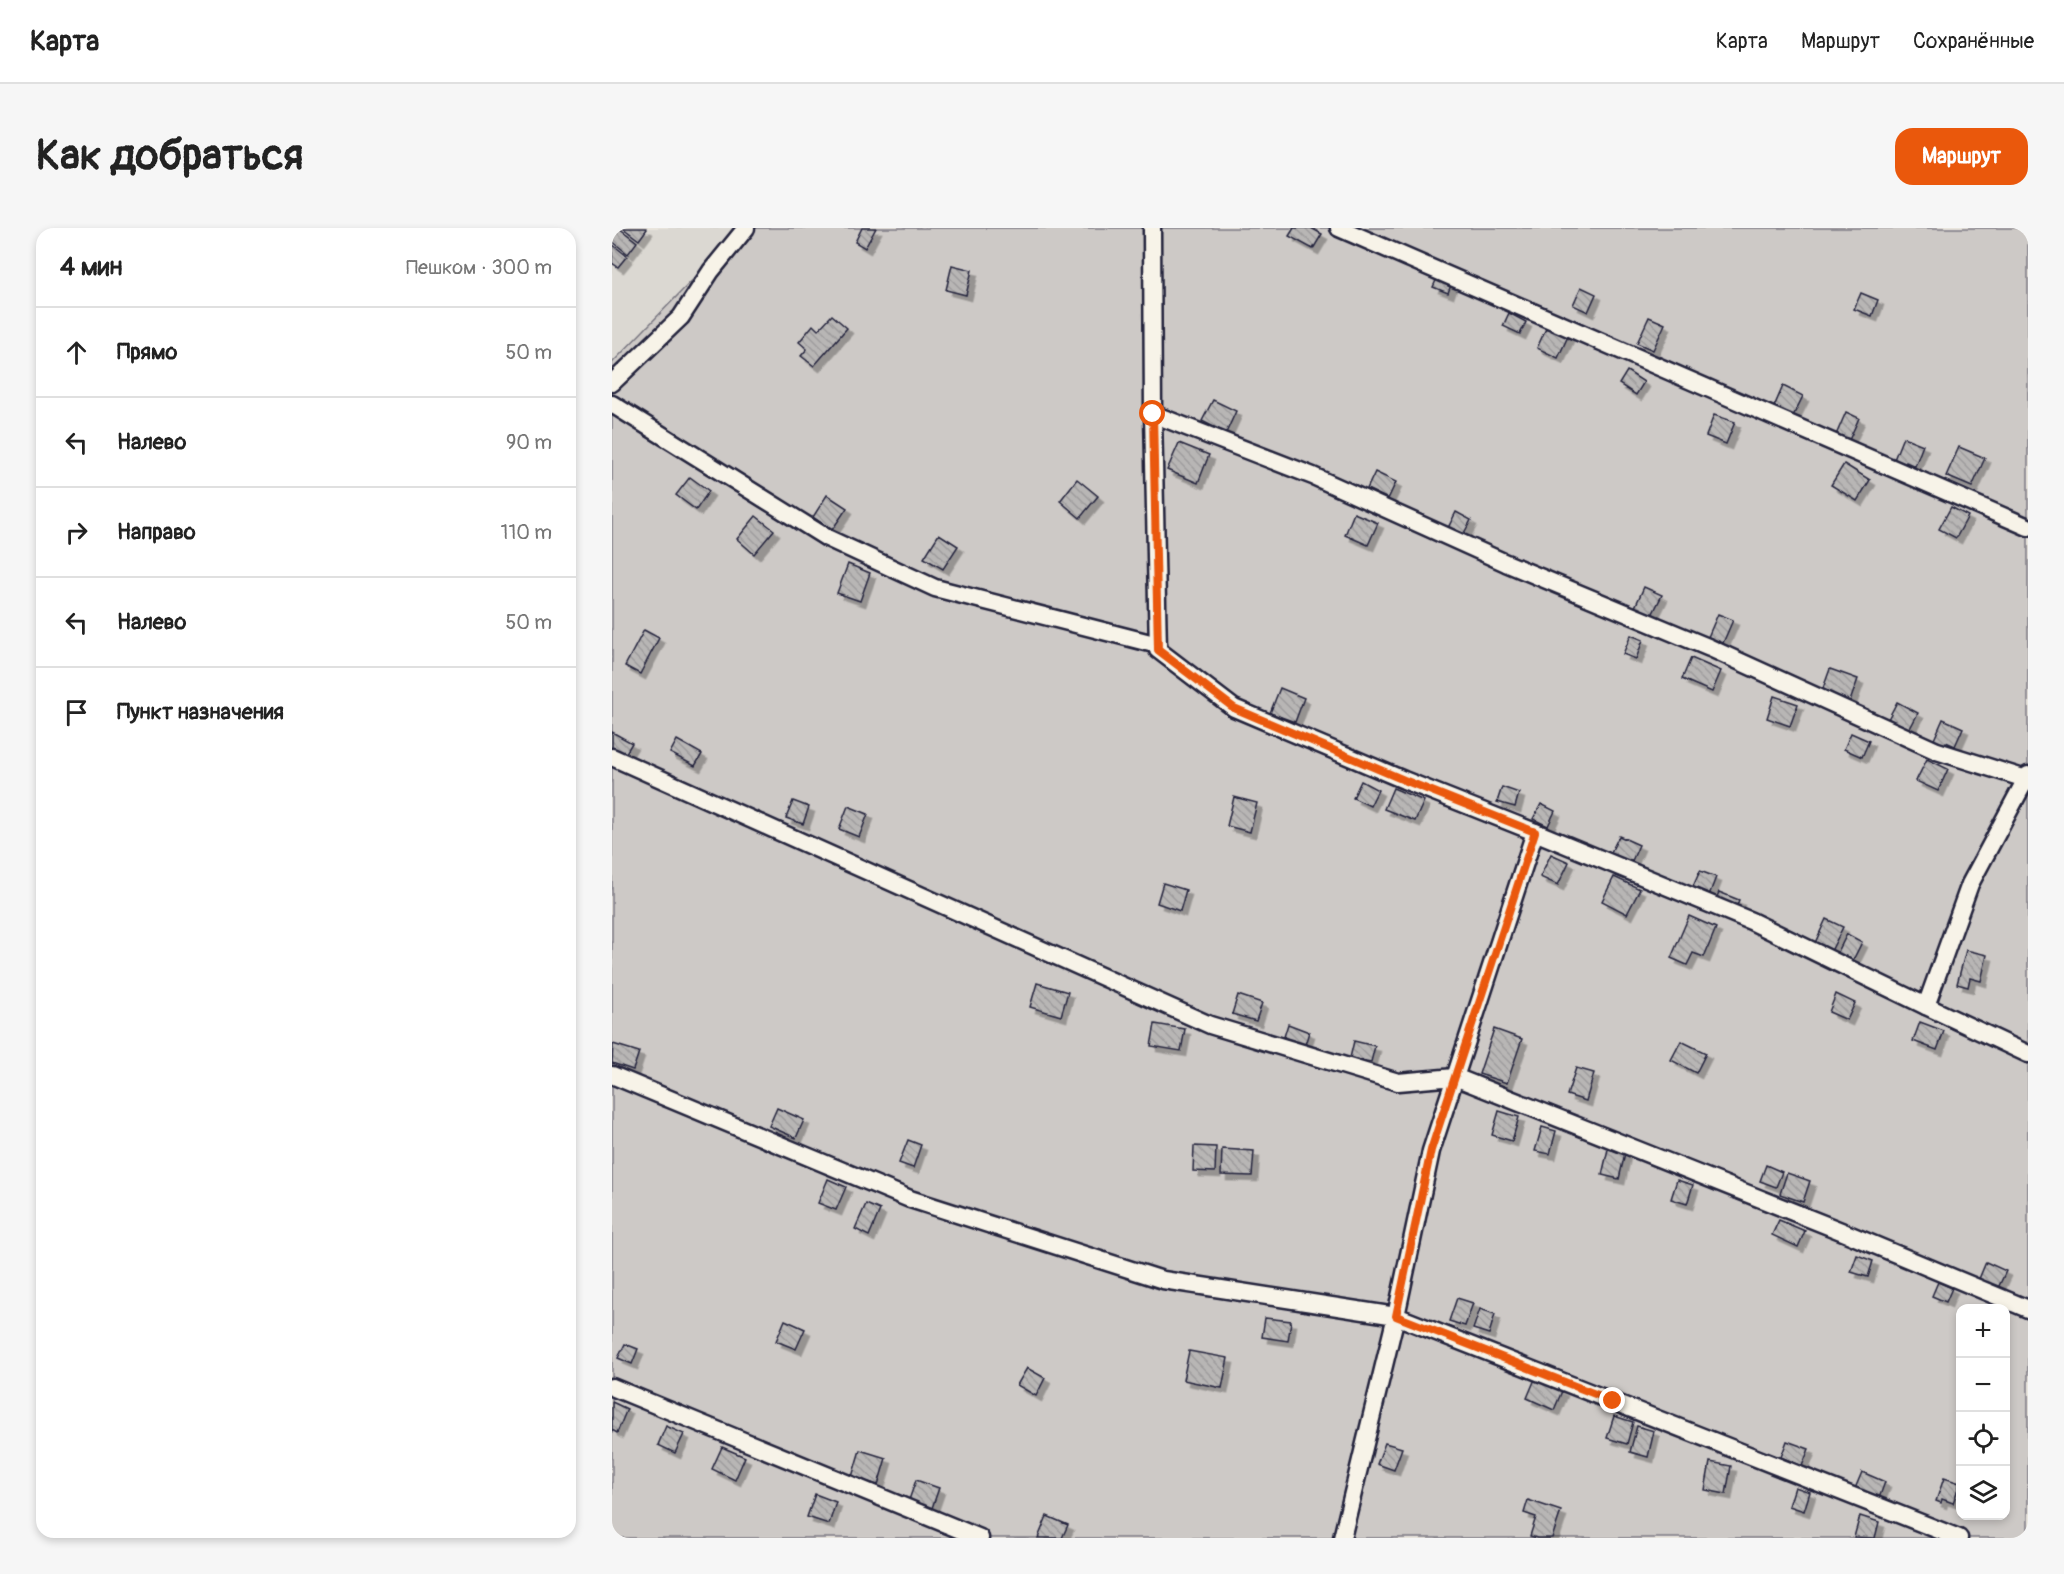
<!DOCTYPE html>
<html lang="ru">
<head>
<meta charset="utf-8">
<style>
	body { margin:0; font-family:Pangolin,sans-serif; background:#f6f6f6; color:#222 }
	.controls { position:absolute; right:18px; bottom:18px; display:grid; overflow:hidden; border-radius:12px; box-shadow:0 3px 9px #0003 }
	.controls button { width:54px; height:54px; display:grid; place-items:center; padding:0; border:0; border-bottom:2px solid #e0e0e0; background:#fff; color:#222; font:30px sans-serif }
	.stop { position:absolute; width:18px; height:18px; margin:-14px; border:4px solid #ea580c; border-radius:50%; background:#fff }
	.stop.end { background:#ea580c; border-color:#fff; box-shadow:0 2px 6px #0008 }
	.list { margin:0; padding:0; list-style:none }
	h2 { display:flex; justify-content:space-between; align-items:center; height:78px; margin:0; padding:0 24px; font-size:26px }
	h2 small { font-size:20px; font-weight:400; color:#767676 }
	.list li { display:grid; grid-template-columns:39px 1fr auto; gap:18px; align-items:center; box-sizing:border-box; height:90px; padding:0 24px; border-top:2px solid #e0e0e0 }
	.list b { display:block; font-size:22px; white-space:nowrap }
	.list em { font-size:20px; font-style:normal; color:#767676 }
	.icon { flex:none; width:33px; height:33px; fill:none; stroke:currentColor; stroke-width:2; stroke-linecap:round; stroke-linejoin:round }
	.map { position:relative; flex:none; width:1416px; height:1310px; overflow:hidden; border-radius:18px }
	header { display:flex; align-items:center; gap:36px; box-sizing:border-box; height:84px; padding:0 30px; background:#fff; border-bottom:2px solid #e0e0e0 }
	header strong { font-size:28px }
	nav { display:flex; gap:33px; margin-inline-start:auto; font-size:21px }
	.intro { display:flex; align-items:center; justify-content:space-between; box-sizing:border-box; height:144px; padding:0 36px }
	h1 { margin:0; font-size:42px }
	.button { padding:15px 27px; border-radius:18px; background:#ea580c; color:#fff; font-size:21px; font-weight:700 }
	main { display:flex; gap:36px; padding:0 36px }
	aside { flex:1; background:#fff; border-radius:18px; box-shadow:0 3px 9px #0003 }
	.map>svg:first-child { display:block }
	.built { fill:#dbd8d2 }
	.green { fill:#cdc9c6; stroke:#787680; stroke-width:1.5; fill-rule:evenodd }
	.building { fill:url(#building-back-hatch); stroke:#22223b; stroke-width:1.5; filter:url(#shadow) }
	.lines { fill:none; stroke-linecap:round; stroke-linejoin:round }
	.lane-casing { stroke:#22223b; stroke-width:21 }
	.lane { stroke:#f7f3e8; stroke-width:16 }
	.route { stroke:#ea580c; stroke-width:8 }
</style>
</head>
<body>
<header>
<strong>Карта</strong>
<nav><a>Карта</a><a>Маршрут</a><a>Сохранённые</a></nav>
</header>
<div class="intro"><h1>Как добраться</h1><a class="button">Маршрут</a></div>
<main>
<aside>
<h2>4 мин<small>Пешком · 300 m</small></h2>
<ul class="list">
<li><svg class="icon" aria-label="ahead" viewBox="0 0 24 24"><path d="M12 20V5M6 11l6-6 6 6"/></svg><div><b>Прямо</b></div><em>50 m</em></li>
<li><svg class="icon" aria-label="left" viewBox="0 0 24 24"><path d="M17 20v-9H6M10 6l-5 5 5 5"/></svg><div><b>Налево</b></div><em>90 m</em></li>
<li><svg class="icon" aria-label="right" viewBox="0 0 24 24"><path d="M7 20v-9h11M14 6l5 5-5 5"/></svg><div><b>Направо</b></div><em>110 m</em></li>
<li><svg class="icon" aria-label="left" viewBox="0 0 24 24"><path d="M17 20v-9H6M10 6l-5 5 5 5"/></svg><div><b>Налево</b></div><em>50 m</em></li>
<li><svg class="icon" aria-label="arrive" viewBox="0 0 24 24"><path d="M6 21V4h12l-3 4 3 4H6"/></svg><div><b>Пункт назначения</b></div></li>
</ul>
</aside>
<div class="map">
<svg width="1416" height="1310" viewBox="0 0 1416 1310">
	<defs>
		<pattern id="building-back-hatch" width="6" height="6" patternUnits="userSpaceOnUse" patternTransform="scale(1.5)"><rect width="6" height="6" fill="#b8b6b5"/><path d="M-1 5l2 2M0 0l6 6M5-1l2 2" fill="none" stroke="#9e9c9d"/></pattern>
		<filter id="shadow"><feDropShadow dx="5.5" dy="5.5" stdDeviation="0" flood-color="#0004"/></filter>
	</defs>
	<rect width="100%" height="100%" fill="#eae6de"/>
	<filter id="ink" filterUnits="userSpaceOnUse"><feTurbulence type="fractalNoise" baseFrequency=".0167" numOctaves="2"/><feDisplacementMap in="SourceGraphic" scale="12" xChannelSelector="R" yChannelSelector="G"/><feConvolveMatrix kernelMatrix="1 2 1 2 8 2 1 2 1" color-interpolation-filters="sRGB"/></filter>
	<g filter="url(#ink)">
		<path class="built" d="M0,0h131l-131,135z"/>
		<path class="green" d="M131,0h1285v1310h-1416v-1175zM1348,1080h46v208h-46z"/>
		<g class="building">
			<path d="M4,0h3l18,14 -9,12 -16,-13v-8z"/>
			<path d="M11,0h23l1,1 -8,11z"/>
			<path d="M250,0h14l-11,20 -10,-6z"/>
			<path d="M682,0h17l11,6 -9,15 -24,-13z"/>
			<path d="M0,16l15,12 -9,11 -6,-4z"/>
			<path d="M340,37l20,5 -6,25 -20,-5z"/>
			<path d="M826,48l14,6 -4,11 -15,-6z"/>
			<path d="M969,59l15,7 -8,18 -15,-7z"/>
			<path d="M1249,65l17,7 -6,16 -18,-7z"/>
			<path d="M897,85l17,9 -6,12 -17,-8z"/>
			<path d="M220,87l15,13 -33,38 -13,-10 6,-7 -8,-7 14,-17 5,5z"/>
			<path d="M1037,89l16,7 -12,26 -16,-7z"/>
			<path d="M936,96l21,10 -11,24 -21,-10z"/>
			<path d="M1015,143l17,11 -8,13 -17,-11z"/>
			<path d="M1171,158l20,10 -10,20 -19,-9z"/>
			<path d="M601,172l23,11 -10,22 -24,-12z"/>
			<path d="M1234,184l13,6 -10,22 -13,-5z"/>
			<path d="M1102,187l21,7 -9,22 -20,-8z"/>
			<path d="M1291,209l20,8 -8,21 -9,-4 -1,4 -12,-4z"/>
			<path d="M567,215l30,12 -11,28 -31,-13z"/>
			<path d="M1347,219l26,11 -13,29 -26,-11z"/>
			<path d="M1232,236l26,16 -13,21 -26,-16z"/>
			<path d="M763,244l21,10 -8,17 -21,-10z"/>
			<path d="M78,249l19,14 -13,19 -20,-15z"/>
			<path d="M465,251l21,17 -18,22 -20,-17z"/>
			<path d="M215,267l20,13 -15,22 -19,-13z"/>
			<path d="M1339,279l17,9 -12,22 -17,-9z"/>
			<path d="M844,284l15,8 -8,15 -15,-7z"/>
			<path d="M742,285l24,10 -10,22 -23,-10z"/>
			<path d="M144,288l18,14 -20,24 -17,-15z"/>
			<path d="M327,306l19,12 -15,23 -19,-11z"/>
			<path d="M236,336l22,9 -10,28 -23,-8z"/>
			<path d="M1032,359l18,8 -10,20 -17,-8z"/>
			<path d="M1106,386l15,6 -10,23 -15,-6z"/>
			<path d="M32,402l15,8 -19,36 -15,-8z"/>
			<path d="M1019,407l12,5 -7,19 -13,-5z"/>
			<path d="M1079,430l30,13 -9,21 -30,-13z"/>
			<path d="M1218,441l28,10 -9,25 -28,-10z"/>
			<path d="M668,460l24,10 -9,24 -25,-9z"/>
			<path d="M1162,468l24,8 -8,22 -23,-8z"/>
			<path d="M1285,474l21,11 -11,21 -21,-11z"/>
			<path d="M1331,491l20,9 -8,18 -9,-4 -3,7 -11,-5z"/>
			<path d="M0,504l20,11 -9,15 -11,-6z"/>
			<path d="M1239,505l18,8 -7,16 -18,-8z"/>
			<path d="M65,512l25,14 -7,12 -25,-13z"/>
			<path d="M1315,531l21,10 -10,22 -22,-10z"/>
			<path d="M749,553l17,9 -8,16 -17,-8z"/>
			<path d="M890,559l17,6 -4,14 -18,-5z"/>
			<path d="M781,560l31,13 -9,20 -31,-12z"/>
			<path d="M622,569l23,6 -7,29 -23,-6z"/>
			<path d="M181,573l16,6 -6,17 -17,-6z"/>
			<path d="M929,576l14,7 -7,15 -15,-7z"/>
			<path d="M236,578l20,8 -9,23 -20,-8z"/>
			<path d="M1007,608l20,9 -8,18 -21,-9z"/>
			<path d="M939,626l18,8 -11,23 -18,-8z"/>
			<path d="M1088,643l16,6 -8,21 -17,-7z"/>
			<path d="M1002,649l26,12 -13,25 -25,-13z"/>
			<path d="M551,655l23,7 -6,21 -23,-8z"/>
			<path d="M1107,664l20,8 -4,10 -20,-8z"/>
			<path d="M1077,688l27,12 -12,29 -11,-4 -6,12 -16,-7z"/>
			<path d="M1214,691l17,8 -12,24 -16,-8z"/>
			<path d="M1235,706l15,8 -11,22 -15,-8z"/>
			<path d="M1354,722l21,5 -6,26 -11,-3 -2,9 -11,-3z"/>
			<path d="M425,755l31,9 -7,24 -31,-9z"/>
			<path d="M1224,766l19,9 -8,17 -18,-8z"/>
			<path d="M626,767l24,8 -6,18 -24,-7z"/>
			<path d="M1308,794l24,9 -7,19 -24,-9z"/>
			<path d="M543,796l30,5 -4,22 -30,-5z"/>
			<path d="M676,796l21,8 -5,16 -21,-8z"/>
			<path d="M882,801l28,10 -15,44 -28,-9z"/>
			<path d="M742,813l21,5 -4,16 -21,-4z"/>
			<path d="M1069,813l25,12 -10,20 -25,-13z"/>
			<path d="M1,816l26,8 -6,18 -21,-7z"/>
			<path d="M964,840l18,5 -8,28 -19,-6z"/>
			<path d="M165,880l27,12 -8,18 -27,-12z"/>
			<path d="M887,883l20,6 -7,24 -20,-6z"/>
			<path d="M930,899l14,4 -6,23 -15,-3z"/>
			<path d="M296,912l13,5 -8,23 -14,-5z"/>
			<path d="M582,918l22,1 -1,25 -22,-1z"/>
			<path d="M610,921l32,2 -2,25 -31,-1z"/>
			<path d="M996,921l17,4 -6,26 -17,-4z"/>
			<path d="M1154,937l16,7 -6,15 -16,-6z"/>
			<path d="M1175,945l23,8 -7,21 -23,-8z"/>
			<path d="M216,951l18,8 -10,23 -18,-7z"/>
			<path d="M1065,952l16,5 -6,19 -16,-5z"/>
			<path d="M254,976l14,6 -11,26 -14,-7z"/>
			<path d="M1167,992l26,11 -7,16 -26,-12z"/>
			<path d="M1245,1027l16,6 -5,16 -17,-5z"/>
			<path d="M1374,1034l20,9 -8,17 -19,-9z"/>
			<path d="M1326,1054l14,6 -6,14 -14,-6z"/>
			<path d="M845,1070l16,5 -8,23 -16,-5z"/>
			<path d="M868,1081l15,5 -6,20 -16,-5z"/>
			<path d="M653,1090l26,3 -3,20 -26,-4z"/>
			<path d="M173,1092l20,9 -9,20 -20,-8z"/>
			<path d="M13,1116l13,5 -6,15 -14,-6z"/>
			<path d="M577,1123l39,7 -6,30 -39,-8z"/>
			<path d="M415,1140l18,10 -9,18 -19,-11z"/>
			<path d="M923,1151l27,12 -8,19 -27,-12z"/>
			<path d="M0,1174l15,7 -10,24 -5,-3z"/>
			<path d="M1002,1188l19,6 -6,22 -20,-6z"/>
			<path d="M54,1198l18,8 -9,19 -17,-8z"/>
			<path d="M1025,1198l17,5 -6,26 -18,-5z"/>
			<path d="M1175,1213l22,8 -7,17 -21,-9z"/>
			<path d="M773,1215l17,5 -8,22 -17,-6z"/>
			<path d="M110,1219l23,10 -10,23 -23,-11z"/>
			<path d="M248,1222l26,8 -8,27 -26,-8z"/>
			<path d="M1098,1234l21,4 -5,28 -21,-4z"/>
			<path d="M1250,1244l23,10 -7,19 -24,-10z"/>
			<path d="M1332,1250l16,5 -7,20 -11,-4 -1,4 -5,-2z"/>
			<path d="M304,1252l23,8 -7,20 -23,-8z"/>
			<path d="M1183,1259l15,5 -6,19 -15,-5z"/>
			<path d="M203,1266l21,8 -7,22 -22,-7z"/>
			<path d="M916,1272l33,11 -9,27h-15l-7,-2 6,-19 -12,-4z"/>
			<path d="M435,1288l21,9 -6,13h-24z"/>
			<path d="M1248,1288l19,6 -4,16 -21,-1z"/>
		</g>
		<g class="lines">
			<g class="lane-casing">
				<g id="lane">
					<path d="M540,0l1,186 5,236 76,58 170,72 131,52 -104,319 -35,165 563,222"/>
					<path d="M727,0l689,299"/>
					<path d="M0,155l69,-66 30,-46 35,-43"/>
					<path d="M0,176l215,134 108,50 223,57"/>
					<path d="M541,186l160,62 193,87 204,85 227,103 89,28 2,-4"/>
					<path d="M0,529l598,268 188,57 57,-5 386,154 187,78"/>
					<path d="M923,604l216,89 175,85 44,-122 56,-105"/>
					<path d="M1314,778l102,48"/>
					<path d="M0,847l298,124 253,81 233,36 -54,222"/>
					<path d="M0,1159l368,151"/>
				</g>
			</g>
			<use href="#lane" class="lane"/>
		</g>
	</g>
	<g class="lines" filter="url(#ink)">
		<path class="route" d="M541,186l5,236 76,58 170,72 131,52 -104,318 -35,166 217,85"/>
	</g>
</svg>
<div class="controls">
<button>+</button>
<button>−</button>
<button><svg class="icon" aria-label="locate" viewBox="0 0 24 24"><circle cx="12" cy="12" r="6"/><path d="M12 2v4M12 18v4M2 12h4M18 12h4"/></svg></button>
<button><svg class="icon" aria-label="layers" viewBox="0 0 24 24"><path d="M12 4l9 5-9 5-9-5zM3 14l9 5 9-5"/></svg></button>
</div>
<div class="stop" style="left:541px;top:186px"></div>
<div class="stop end" style="left:1001px;top:1173px"></div>
</div>
</main>
</body>
</html>
